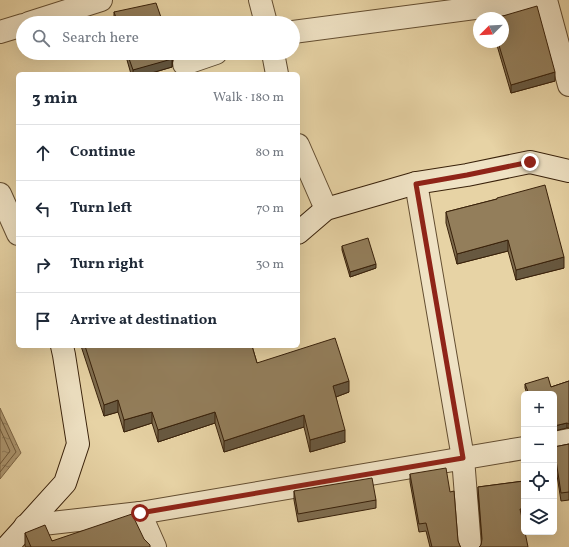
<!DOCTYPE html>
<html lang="en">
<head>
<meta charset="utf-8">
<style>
	body { margin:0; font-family:Vollkorn,serif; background:#f2f2f3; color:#1f2937 }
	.controls { position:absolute; right:12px; bottom:12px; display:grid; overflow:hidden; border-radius:6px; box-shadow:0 4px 16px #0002 }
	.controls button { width:36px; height:36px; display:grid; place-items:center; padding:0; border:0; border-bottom:1px solid #e0e1e3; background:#fff; color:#1f2937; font:20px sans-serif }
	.compass { position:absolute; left:473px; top:12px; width:36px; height:36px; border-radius:50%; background:#fff; box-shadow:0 4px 16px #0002; rotate:246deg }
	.stop { position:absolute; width:12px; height:12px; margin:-9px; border:3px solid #8f2418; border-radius:50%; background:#fff }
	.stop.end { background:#8f2418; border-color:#fff; box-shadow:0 1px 4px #0008 }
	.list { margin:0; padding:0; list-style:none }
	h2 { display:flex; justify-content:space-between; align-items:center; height:52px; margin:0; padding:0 16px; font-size:17px }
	h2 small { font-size:13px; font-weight:400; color:#747a83 }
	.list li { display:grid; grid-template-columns:26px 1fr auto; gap:12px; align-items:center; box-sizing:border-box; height:56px; padding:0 16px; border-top:1px solid #e0e1e3 }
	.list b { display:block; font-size:15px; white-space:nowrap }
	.list em { font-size:13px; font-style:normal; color:#747a83 }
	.icon { flex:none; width:22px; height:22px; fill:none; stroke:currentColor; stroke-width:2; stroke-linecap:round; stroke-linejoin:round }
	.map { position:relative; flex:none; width:569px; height:547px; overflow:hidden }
	.search { position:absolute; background:#fff; box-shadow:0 4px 16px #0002; left:16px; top:16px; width:284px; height:44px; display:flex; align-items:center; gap:10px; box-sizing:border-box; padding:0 14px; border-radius:22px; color:#747a83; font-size:15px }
	.panel { position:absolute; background:#fff; box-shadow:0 4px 16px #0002; left:16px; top:72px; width:284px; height:276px; border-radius:6px }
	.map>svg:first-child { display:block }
	.water { fill:url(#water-ripples); stroke:#7e6747 }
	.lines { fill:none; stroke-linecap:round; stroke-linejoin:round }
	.shore { stroke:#725c3d; stroke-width:1 }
	.street-casing { stroke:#644e31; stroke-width:24 }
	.secondary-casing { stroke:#39210a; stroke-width:24 }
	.street { stroke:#efe2c4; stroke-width:22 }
	.secondary { stroke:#efe2c4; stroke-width:22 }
	.wall { fill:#7e6c4e; stroke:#39210a }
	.shaded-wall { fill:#675840; stroke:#39210a }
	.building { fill:#937e5b; stroke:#39210a }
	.route { stroke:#8f2418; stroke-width:5 }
</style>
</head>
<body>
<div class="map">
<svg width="569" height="547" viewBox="0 0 569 547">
	<defs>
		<pattern id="water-ripples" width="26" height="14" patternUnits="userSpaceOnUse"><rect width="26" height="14" fill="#ac9670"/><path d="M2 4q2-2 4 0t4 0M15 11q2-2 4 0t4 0" fill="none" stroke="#8d7a5a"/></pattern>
	</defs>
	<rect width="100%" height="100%" fill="#e7d3a5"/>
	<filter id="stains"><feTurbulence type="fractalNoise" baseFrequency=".005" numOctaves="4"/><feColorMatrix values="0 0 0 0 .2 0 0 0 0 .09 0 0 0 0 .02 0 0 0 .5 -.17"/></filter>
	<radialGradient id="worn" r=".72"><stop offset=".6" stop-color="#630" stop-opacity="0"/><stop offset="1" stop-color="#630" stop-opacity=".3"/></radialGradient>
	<path class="water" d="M0,408l21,45 -21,26z"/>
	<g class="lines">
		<g class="shore">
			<path d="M0,417l16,35 -16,20"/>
			<path d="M0,429l10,22 -10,13"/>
		</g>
		<g class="street-casing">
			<g id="street">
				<path d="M260,0l6,23"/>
				<path d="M546,0l23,85"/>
				<path d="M29,23l72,-23"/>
				<path d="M0,32l23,-7"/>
				<path d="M293,32l243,-32"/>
				<path d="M273,53l4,21"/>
				<path d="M184,64l32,-11"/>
				<path d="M298,145l28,64"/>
				<path d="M416,183l47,275 7,89"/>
				<path d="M0,194l18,40"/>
				<path d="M554,443l15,-3"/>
				<path d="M140,513l15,34"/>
				<path d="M25,526l115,-13 384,-65"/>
			</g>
		</g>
		<g class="secondary-casing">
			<g id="secondary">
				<path d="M298,233l28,-24 90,-26 51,-8 63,-13 39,9"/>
				<path d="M7,547l58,-64 13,-39 -14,-89 -2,-9"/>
			</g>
		</g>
		<use href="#street" class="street"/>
		<use href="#secondary" class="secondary"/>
	</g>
	<g class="wall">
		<path d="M114,12l49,11h-48l-1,-2z"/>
		<path d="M496,42h7l52,39 -44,12z"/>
		<path d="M125,53h48l-1,14 -24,7h-17z"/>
		<path d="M497,199l67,69 -48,12 -8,-29 -51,13 -11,-41v-11z"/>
		<path d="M342,246l34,22 -26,9 -8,-27z"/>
		<path d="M81,346h171l5,17 92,29 -13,5 9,45 -35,10 -6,-25 -80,25 -9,-29 -57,19 -6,-19 -28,9 -6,-20 -14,4z"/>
		<path d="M569,381v47h-2l-13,-34h-27l-2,-6v-4l26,3z"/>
		<path d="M569,444v56l-8,1 -7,-45v-9z"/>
		<path d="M410,474l48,67 2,5 1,1h-31l-4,-16 -7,1 -9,-50z"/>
		<path d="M524,481v35l-2,1 -41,28 1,-4 -4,-46v-8z"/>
		<path d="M294,491l82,9v8l-78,14 -4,-22z"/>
		<path d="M25,533l27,8 92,-2 6,8h-125z"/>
	</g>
	<g class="shaded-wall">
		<path d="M172,53v14l-24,7h-15v-4z"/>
		<path d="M555,72v9l-44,12v-8z"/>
		<path d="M508,240v11l-51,13v-10z"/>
		<path d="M564,257v11l-48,12v-10z"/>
		<path d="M376,264v4l-26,9v-5z"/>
		<path d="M349,381v11l-16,6v-12z"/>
		<path d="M118,400v12l-14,4v-11z"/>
		<path d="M152,412v11l-28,9v-12z"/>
		<path d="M215,412v11l-57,19v-12z"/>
		<path d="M304,415v12l-80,25v-11z"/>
		<path d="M567,423v5l-13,3v-5z"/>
		<path d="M345,430v12l-35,10v-12z"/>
	</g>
	<g class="building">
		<path d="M156,3l7,20h-45l-4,-11z"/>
		<path d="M537,6l18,66 -44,13 -13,-43h5v-24h-7z"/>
		<path d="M127,53h45v6l-39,11z"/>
		<path d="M545,185l19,72 -48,13 -8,-30 -51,14 -11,-42 51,-13v-1z"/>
		<path d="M368,238l8,26 -26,8 -8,-26z"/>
		<path d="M335,338l14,43 -16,5 12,44 -35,10 -6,-25 -80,26 -9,-29 -57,18 -6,-18 -28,8 -6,-20 -14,5 -19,-59h167l5,17z"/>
		<path d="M548,377l3,10 18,-6v43l-2,-1 -13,3v-32h-25l-4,-10z"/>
		<path d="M569,444v48l-8,1 -7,-46z"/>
		<path d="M446,468l4,24 4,-1 4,50 2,5 1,1h-29l-6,-24 -7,1 -9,-50z"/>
		<path d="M372,478l4,22 -78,14 -4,-23z"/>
		<path d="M524,481v28h-4l4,18v5h1l3,15h-49l2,-2 1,-6 -4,-52z"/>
		<path d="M132,514l12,25 6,6v2h-119l-6,-14 20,-8 7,16z"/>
	</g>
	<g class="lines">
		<path class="route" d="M140,513l323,-55 -47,-274 51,-9 63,-13"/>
	</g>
	<rect width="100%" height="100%" filter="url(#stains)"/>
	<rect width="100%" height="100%" fill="url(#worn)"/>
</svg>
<div class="controls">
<button>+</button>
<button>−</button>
<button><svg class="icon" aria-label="locate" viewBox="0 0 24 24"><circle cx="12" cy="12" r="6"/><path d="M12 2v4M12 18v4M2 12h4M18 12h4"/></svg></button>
<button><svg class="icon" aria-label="layers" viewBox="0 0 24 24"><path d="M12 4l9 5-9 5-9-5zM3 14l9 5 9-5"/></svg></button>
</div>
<svg class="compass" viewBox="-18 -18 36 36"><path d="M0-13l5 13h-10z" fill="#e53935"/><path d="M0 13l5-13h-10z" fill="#747a83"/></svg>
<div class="stop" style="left:140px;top:513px"></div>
<div class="stop end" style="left:530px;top:162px"></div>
<div class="search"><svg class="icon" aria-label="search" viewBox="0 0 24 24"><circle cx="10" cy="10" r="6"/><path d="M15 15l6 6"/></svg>Search here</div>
<section class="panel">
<h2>3 min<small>Walk · 180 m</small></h2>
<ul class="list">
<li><svg class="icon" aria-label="ahead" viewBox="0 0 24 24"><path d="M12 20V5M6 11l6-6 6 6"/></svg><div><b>Continue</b></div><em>80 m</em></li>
<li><svg class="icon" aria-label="left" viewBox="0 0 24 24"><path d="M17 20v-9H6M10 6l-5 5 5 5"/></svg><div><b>Turn left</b></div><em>70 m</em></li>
<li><svg class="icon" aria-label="right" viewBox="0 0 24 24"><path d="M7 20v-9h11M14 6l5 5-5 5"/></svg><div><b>Turn right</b></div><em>30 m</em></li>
<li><svg class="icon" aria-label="arrive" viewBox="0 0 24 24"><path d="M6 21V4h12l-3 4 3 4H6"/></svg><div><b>Arrive at destination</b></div></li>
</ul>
</section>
</div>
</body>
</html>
